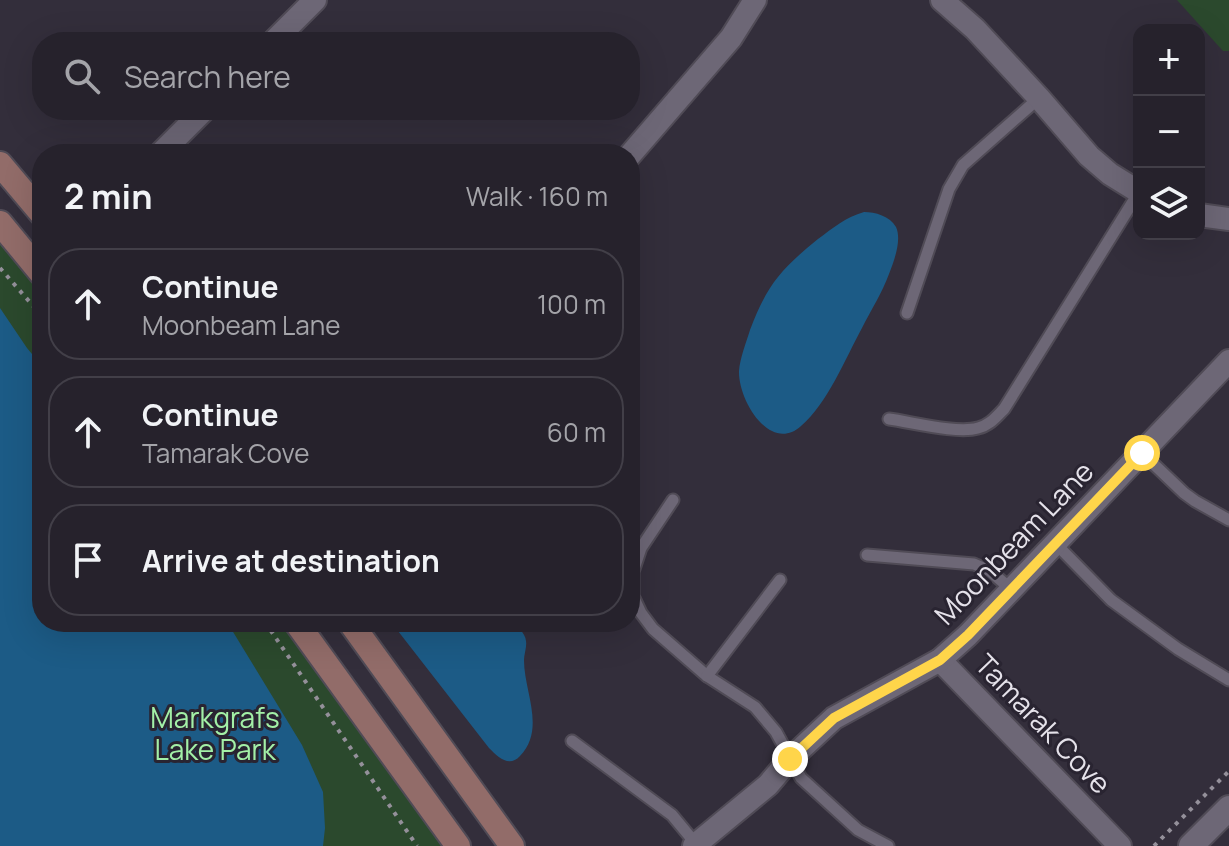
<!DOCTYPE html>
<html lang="en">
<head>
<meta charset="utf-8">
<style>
	body { margin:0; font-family:Manrope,sans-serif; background:#322f38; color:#f1f3f6 }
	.controls { position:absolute; right:24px; top:24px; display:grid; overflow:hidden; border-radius:16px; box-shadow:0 8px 32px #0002 }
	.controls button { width:72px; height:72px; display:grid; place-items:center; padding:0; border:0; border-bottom:2px solid #423f48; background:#26222c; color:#f1f3f6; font:40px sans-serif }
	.stop { position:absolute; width:24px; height:24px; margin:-18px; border:6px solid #ffd54a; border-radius:50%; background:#fff }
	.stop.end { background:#ffd54a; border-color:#fff; box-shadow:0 2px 8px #0008 }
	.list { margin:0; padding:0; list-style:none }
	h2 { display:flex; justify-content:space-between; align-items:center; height:104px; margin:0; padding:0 32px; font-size:34px }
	h2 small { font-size:26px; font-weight:400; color:#a4a4a9 }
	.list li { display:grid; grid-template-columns:52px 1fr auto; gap:24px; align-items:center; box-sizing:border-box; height:112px; margin:0 16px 16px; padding:0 16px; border:2px solid #423f48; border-radius:32px }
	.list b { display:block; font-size:30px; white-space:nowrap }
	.list p { margin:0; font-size:26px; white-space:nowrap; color:#a4a4a9 }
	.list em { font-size:26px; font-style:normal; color:#a4a4a9 }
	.icon { flex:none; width:44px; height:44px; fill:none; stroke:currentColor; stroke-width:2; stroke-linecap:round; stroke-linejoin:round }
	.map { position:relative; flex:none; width:1229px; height:846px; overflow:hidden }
	.search { position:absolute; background:#26222c; box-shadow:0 8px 32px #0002; left:32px; top:32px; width:608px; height:88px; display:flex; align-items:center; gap:20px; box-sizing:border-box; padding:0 28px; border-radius:32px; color:#a4a4a9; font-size:30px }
	.panel { position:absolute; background:#26222c; box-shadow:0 8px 32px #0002; left:32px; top:144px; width:608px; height:488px; border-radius:32px }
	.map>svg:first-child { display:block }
	.green { fill:#2b492d }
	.water { fill:#1c5b86 }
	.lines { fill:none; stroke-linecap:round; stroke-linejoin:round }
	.service-casing { stroke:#504b56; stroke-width:15 }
	.minor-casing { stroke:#504b56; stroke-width:26 }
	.tertiary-casing { stroke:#504b56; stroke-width:28 }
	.secondary-casing { stroke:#504b56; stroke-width:28 }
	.path { stroke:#94909a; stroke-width:4; stroke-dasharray:4 6; stroke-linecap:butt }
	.service { stroke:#6d6776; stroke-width:11 }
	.minor { stroke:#6d6776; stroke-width:22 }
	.tertiary { stroke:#6d6776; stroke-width:24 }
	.secondary { stroke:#926c69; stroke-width:24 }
	.route { stroke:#ffd54a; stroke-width:10 }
	.labels { text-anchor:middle; stroke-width:6; stroke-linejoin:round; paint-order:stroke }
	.street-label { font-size:28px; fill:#e5e2ea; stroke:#292431 }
	.park-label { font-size:28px; fill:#a3f0a7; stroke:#292431 }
</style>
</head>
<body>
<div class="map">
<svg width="1229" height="846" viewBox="0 0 1229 846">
	<rect width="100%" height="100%" fill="#332e3b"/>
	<g class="green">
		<path d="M1177,0h52v51h-6z"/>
		<path d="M0,223l42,51v348h254l162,224h-458z"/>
	</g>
	<g class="water">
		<path d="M864,212c11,0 26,4 32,15 6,13 -2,34 -7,47 -7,19 -18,36 -27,54 -17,31 -34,75 -61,98 -31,28 -63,-26 -62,-55 1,-13 7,-28 11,-41 17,-45 31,-61 68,-91 15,-11 28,-22 46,-27z"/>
		<path d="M0,308l27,40 15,18v256h185l75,123 21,47 2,36 -2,18h-323z"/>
		<path d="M391,622h119c7,5 15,10 16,19 1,6 -2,13 -2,19 0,32 22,69 -4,96 -11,12 -22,1 -31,-8z"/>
	</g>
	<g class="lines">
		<g class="service-casing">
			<g id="service">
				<path d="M907,313l42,-124 14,-24 76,-67"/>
				<path d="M889,419c23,3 68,15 89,9 12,-3 18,-11 26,-19l135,-217"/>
				<path d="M1142,453l42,40 11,8 34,19"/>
				<path d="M673,500l-32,48 -8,24v24l8,17 12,16 54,47 48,31 21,25 25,46 57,52 30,16"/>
				<path d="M1056,544l55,56 67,49 51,31"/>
				<path d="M867,555l107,9 16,7 22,19"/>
				<path d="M707,676l73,-96"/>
				<path d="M572,741l100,74 24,29"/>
			</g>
		</g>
		<g class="minor-casing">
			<g id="minor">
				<path d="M942,0l33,29 64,69 50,58 21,18 29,18"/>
				<path d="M273,42l42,-42"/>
				<path d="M160,154l44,-44"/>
				<path d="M630,155l101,-117 24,-38"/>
				<path d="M1199,215l30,4"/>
				<path d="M940,660l180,186"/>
				<path d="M694,846l74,-61 22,-26 44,-41 106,-58 28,-25 261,-274"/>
			</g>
		</g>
		<g class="tertiary-casing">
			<path id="tertiary" d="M1191,846l38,-38"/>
		</g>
		<g class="secondary-casing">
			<g id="secondary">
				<path d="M0,164l42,50"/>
				<path d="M0,223l42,51"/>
				<path d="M296,622l162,224"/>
				<path d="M350,622l162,224"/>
			</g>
		</g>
		<g class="path">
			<path d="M0,268l42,48"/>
			<path d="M265,622l152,224"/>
			<path d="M1154,846l75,-75"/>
		</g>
		<use href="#service" class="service"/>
		<use href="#minor" class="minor"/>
		<use href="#tertiary" class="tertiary"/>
		<use href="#secondary" class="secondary"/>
	</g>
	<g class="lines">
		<path class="route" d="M790,759l44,-41 106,-58 28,-25 174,-182"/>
	</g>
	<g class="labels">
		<g class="street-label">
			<text transform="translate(1014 543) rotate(-46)" y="10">Moonbeam Lane</text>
			<text transform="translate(1043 724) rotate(46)" y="10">Tamarak Cove</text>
		</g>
		<g class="park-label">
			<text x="215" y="728">Markgrafs<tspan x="215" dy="32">Lake Park</tspan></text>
		</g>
	</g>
</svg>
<div class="controls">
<button>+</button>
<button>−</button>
<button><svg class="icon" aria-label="layers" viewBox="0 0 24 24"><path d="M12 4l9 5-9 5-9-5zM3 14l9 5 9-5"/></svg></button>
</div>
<div class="stop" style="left:1142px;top:453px"></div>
<div class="stop end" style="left:790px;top:759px"></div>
<div class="search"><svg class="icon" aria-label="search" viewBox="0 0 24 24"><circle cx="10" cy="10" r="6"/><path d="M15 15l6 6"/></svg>Search here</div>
<section class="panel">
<h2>2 min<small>Walk · 160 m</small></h2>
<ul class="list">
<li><svg class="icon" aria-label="ahead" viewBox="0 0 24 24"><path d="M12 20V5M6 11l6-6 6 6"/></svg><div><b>Continue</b><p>Moonbeam Lane</p></div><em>100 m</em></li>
<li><svg class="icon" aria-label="ahead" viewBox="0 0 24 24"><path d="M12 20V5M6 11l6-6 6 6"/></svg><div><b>Continue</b><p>Tamarak Cove</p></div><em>60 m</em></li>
<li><svg class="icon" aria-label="arrive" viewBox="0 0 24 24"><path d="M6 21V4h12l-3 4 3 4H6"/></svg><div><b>Arrive at destination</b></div></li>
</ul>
</section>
</div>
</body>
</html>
